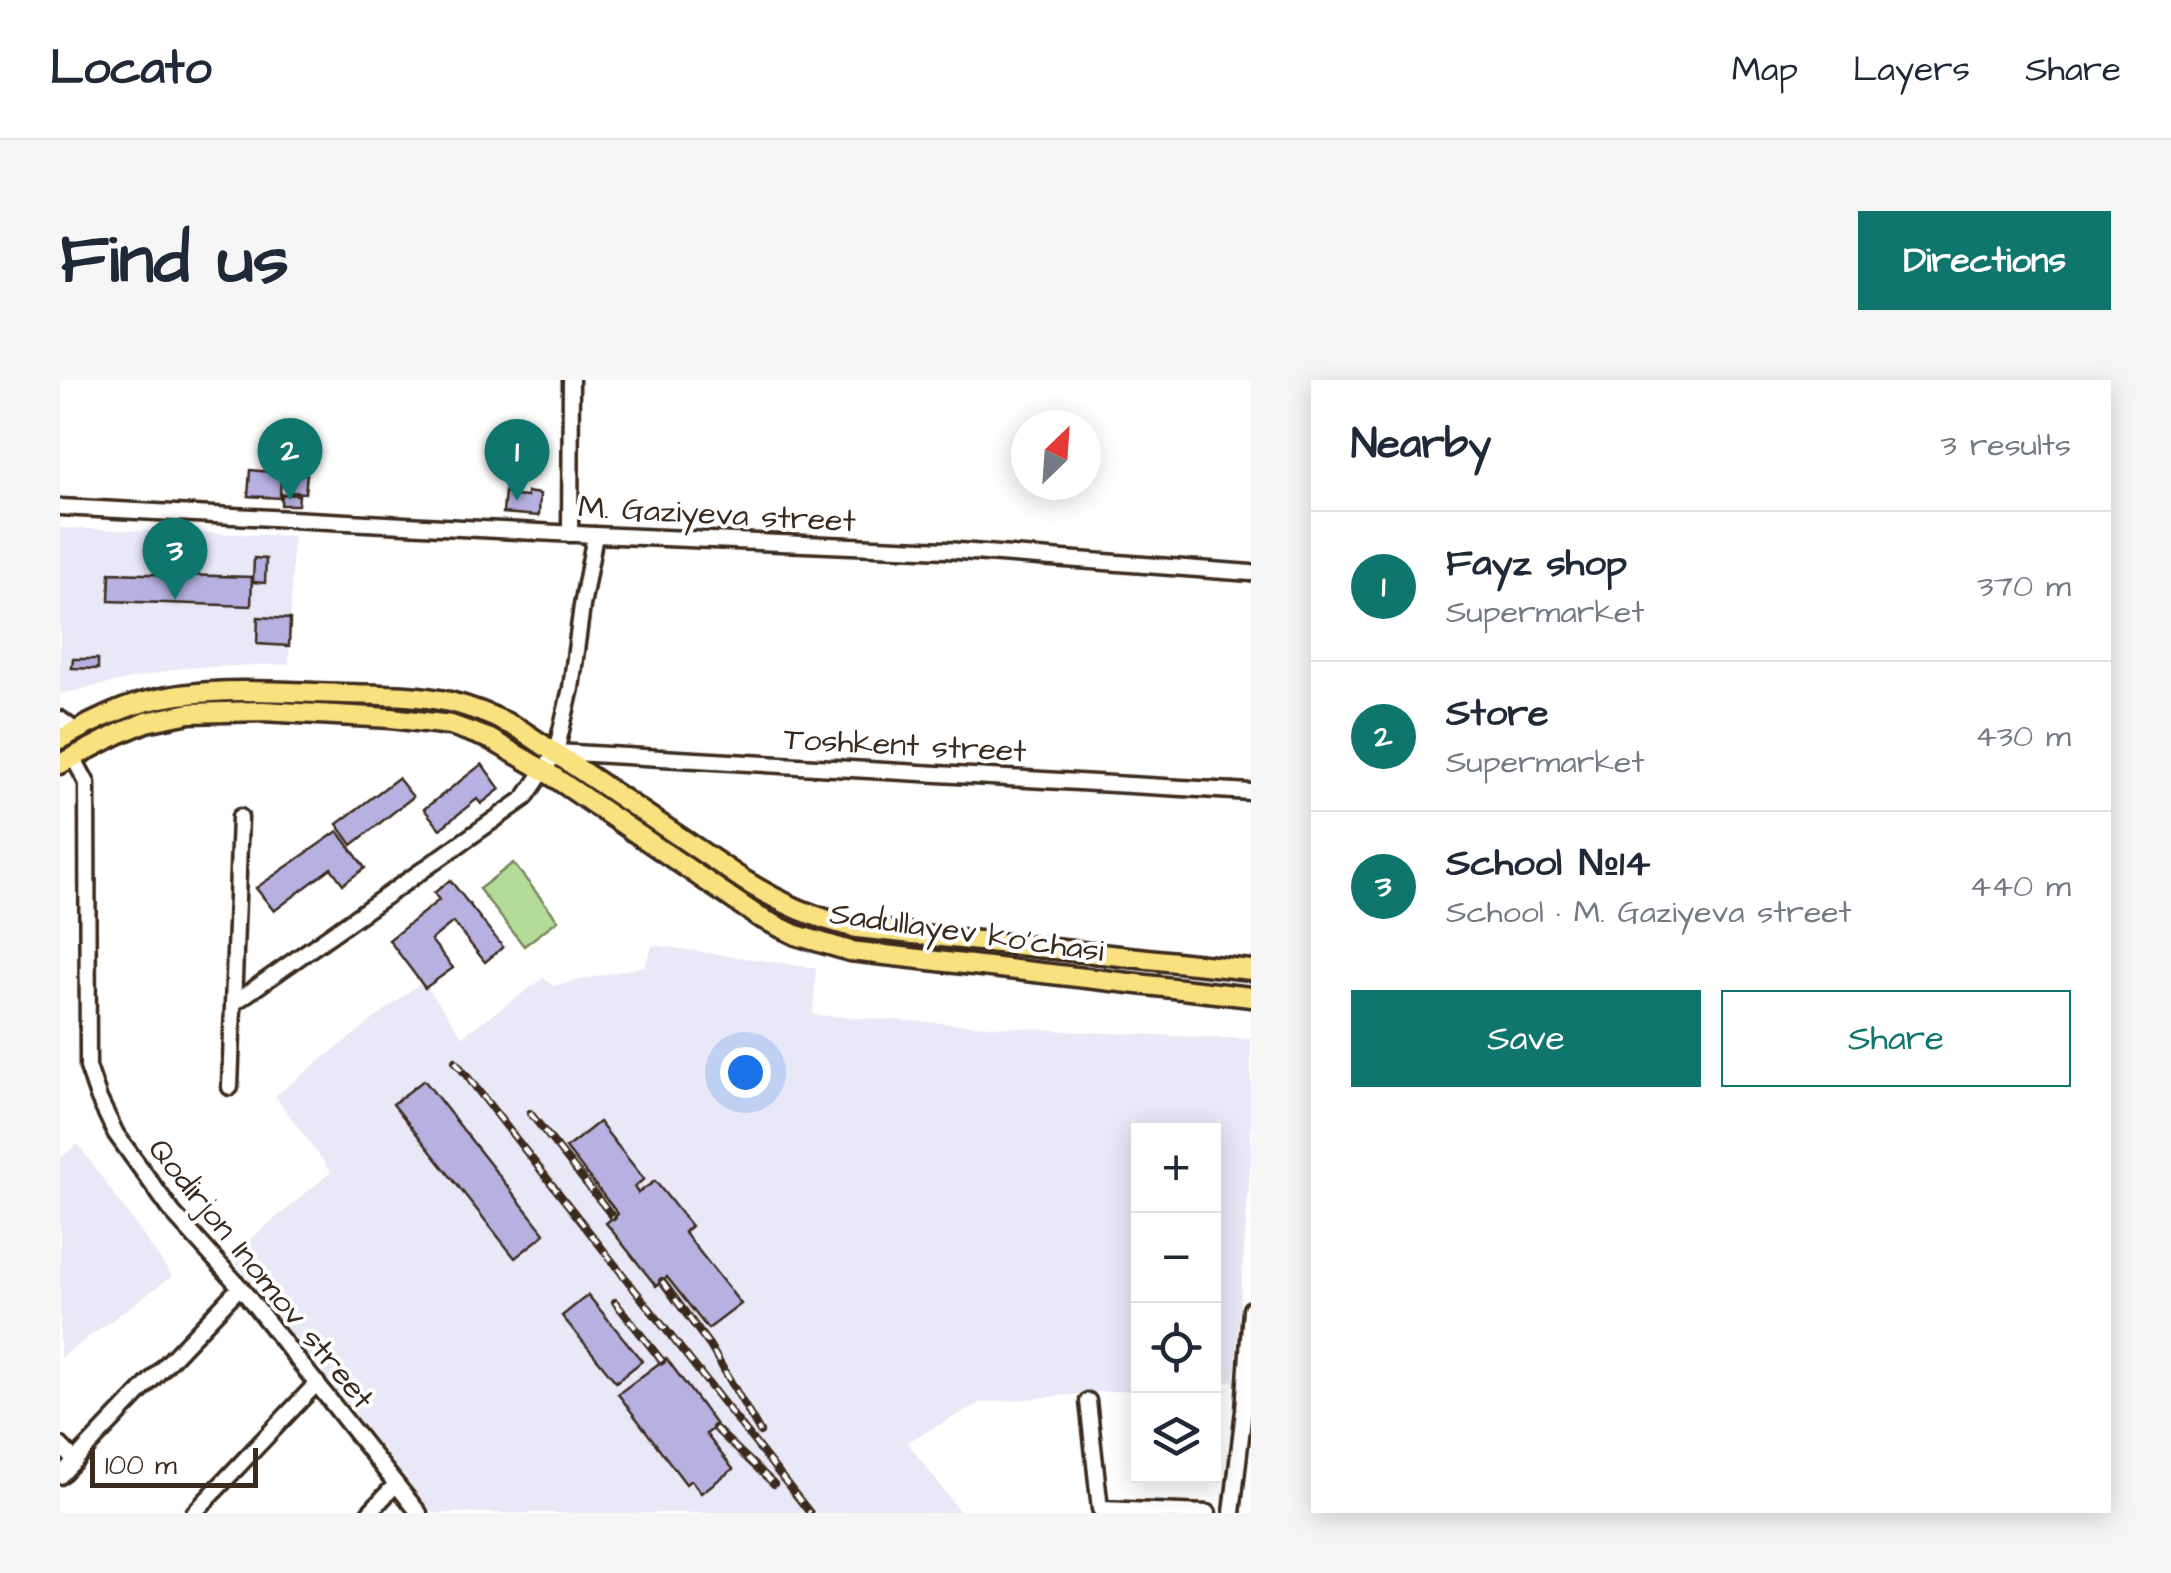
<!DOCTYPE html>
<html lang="en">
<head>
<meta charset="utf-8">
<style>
	body { margin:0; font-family:"Architects Daughter",sans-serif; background:#f6f6f7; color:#1f2937 }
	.controls { position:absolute; right:30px; bottom:30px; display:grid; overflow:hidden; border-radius:0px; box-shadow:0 5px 25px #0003 }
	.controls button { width:90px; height:90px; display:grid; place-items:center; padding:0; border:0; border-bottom:2px solid #e0e1e3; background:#fff; color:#1f2937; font:50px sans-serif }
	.compass { position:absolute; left:951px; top:30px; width:90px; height:90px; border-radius:50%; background:#fff; box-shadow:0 5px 25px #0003; rotate:25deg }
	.scale { position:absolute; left:30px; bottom:25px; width:168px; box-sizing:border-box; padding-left:10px; border:5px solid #3b2a1e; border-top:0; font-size:28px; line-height:35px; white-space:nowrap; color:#3b2a1e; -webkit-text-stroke:8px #fff; paint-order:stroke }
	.you { position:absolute; left:685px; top:692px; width:35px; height:35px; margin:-25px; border:8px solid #fff; border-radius:50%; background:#1a73e8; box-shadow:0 0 0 15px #1a73e833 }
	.badge { display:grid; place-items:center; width:65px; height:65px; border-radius:50%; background:#0f766e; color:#fff; font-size:32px; font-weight:700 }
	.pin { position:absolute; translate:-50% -82px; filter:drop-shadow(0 2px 5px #0008) }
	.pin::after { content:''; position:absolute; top:52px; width:35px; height:30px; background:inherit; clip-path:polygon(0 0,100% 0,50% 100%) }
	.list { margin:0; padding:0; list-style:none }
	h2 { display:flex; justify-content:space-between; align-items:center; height:130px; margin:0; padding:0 40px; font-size:42px }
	h2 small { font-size:32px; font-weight:400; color:#747a83 }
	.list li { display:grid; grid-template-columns:65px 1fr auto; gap:30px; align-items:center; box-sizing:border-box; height:150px; padding:0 40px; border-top:2px solid #e0e1e3 }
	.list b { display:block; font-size:38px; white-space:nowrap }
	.list p { margin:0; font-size:32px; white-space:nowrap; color:#747a83 }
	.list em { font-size:32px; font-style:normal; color:#747a83 }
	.actions { display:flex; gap:20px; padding:30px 40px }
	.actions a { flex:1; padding:22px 0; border:2px solid #0f766e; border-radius:0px; text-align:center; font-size:35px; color:#0f766e }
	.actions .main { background:#0f766e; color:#fff }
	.icon { flex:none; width:55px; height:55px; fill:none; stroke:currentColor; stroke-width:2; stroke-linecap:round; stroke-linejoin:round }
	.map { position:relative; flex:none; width:1191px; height:1133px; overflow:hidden; border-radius:0px }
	header { display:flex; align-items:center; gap:60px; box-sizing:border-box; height:140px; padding:0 50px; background:#fff; border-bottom:2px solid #e0e1e3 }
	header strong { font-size:48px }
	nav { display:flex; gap:55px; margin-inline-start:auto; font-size:35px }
	.intro { display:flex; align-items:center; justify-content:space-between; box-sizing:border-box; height:240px; padding:0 60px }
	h1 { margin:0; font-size:70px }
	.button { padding:25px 45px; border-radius:0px; background:#0f766e; color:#fff; font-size:35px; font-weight:700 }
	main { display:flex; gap:60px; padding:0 60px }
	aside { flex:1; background:#fff; border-radius:0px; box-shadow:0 5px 25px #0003 }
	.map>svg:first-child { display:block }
	.built { fill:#e9e8f6 }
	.green { fill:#b4dc98; stroke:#78835b; stroke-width:2.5 }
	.building { fill:#b7b1e2; stroke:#3b2a1e; stroke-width:2.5 }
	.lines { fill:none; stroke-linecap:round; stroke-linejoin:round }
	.minor-casing { stroke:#3b2a1e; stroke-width:21 }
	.major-casing { stroke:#3b2a1e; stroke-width:25 }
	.minor { stroke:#fff; stroke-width:14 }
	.major { stroke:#fae180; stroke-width:18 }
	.rail-casing { stroke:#3b2a1e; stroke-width:8 }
	.rail { stroke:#fff; stroke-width:4; stroke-dasharray:11; stroke-linecap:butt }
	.labels { text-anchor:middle; stroke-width:8; stroke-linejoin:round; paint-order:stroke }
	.street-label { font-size:32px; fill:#3b2a1e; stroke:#fff }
</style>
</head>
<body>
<header>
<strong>Locato</strong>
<nav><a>Map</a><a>Layers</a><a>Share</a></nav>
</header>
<div class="intro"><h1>Find us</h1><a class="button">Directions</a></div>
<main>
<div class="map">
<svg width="1191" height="1133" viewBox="0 0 1191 1133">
	<rect width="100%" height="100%" fill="#fff"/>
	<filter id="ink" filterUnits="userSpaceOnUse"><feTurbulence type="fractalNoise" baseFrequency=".01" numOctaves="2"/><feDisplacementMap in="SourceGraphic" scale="20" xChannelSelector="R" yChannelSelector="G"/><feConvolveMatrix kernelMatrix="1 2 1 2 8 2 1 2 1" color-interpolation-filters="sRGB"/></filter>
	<g filter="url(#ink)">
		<g class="built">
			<path d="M0,148l233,8 -4,128 -108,4 -121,26z"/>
			<path d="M593,565l163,23 -3,47 271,17 167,7v121l-17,221 -20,2v-252h-76v258l-158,14 -73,39 54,71h-528l-203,-257 101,-84 -56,-76 148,-115 39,55 82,-58 9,8 91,-20z"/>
			<path d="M18,764l94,132 -112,82v-200z"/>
		</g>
		<path class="green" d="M453,483l45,57 -34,26 -45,-57z"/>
		<g class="building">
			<path d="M190,90l31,3 -1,25 -32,-2z"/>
			<path d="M230,93l17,1 -2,19 -17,-1z"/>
			<path d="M445,111l9,1v4l13,1v-5l13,2 -1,22 -36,-3z"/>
			<path d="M222,114l17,1 -1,10h-17z"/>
			<path d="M194,178l12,1 -1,24 -12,-1z"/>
			<path d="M50,193l142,4 -1,29 -142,-5z"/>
			<path d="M198,237l32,2 -1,27 -32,-2z"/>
			<path d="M13,279h25v10l-26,-1z"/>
			<path d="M422,384l18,25 -19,15 -4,-5 -37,30 -16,-20z"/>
			<path d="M338,398l15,19 -61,48 -15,-21z"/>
			<path d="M278,451l27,37 -22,16 -12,-16 -57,43 -18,-23z"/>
			<path d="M390,500l53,67 -18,15 -32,-40 -22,18 22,28 -28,20 -36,-48 50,-40 -5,-7z"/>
			<path d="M364,700l121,154 -30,24 -122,-154z"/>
			<path d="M539,742l45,57 -10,8 4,6 17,-12 36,45 -7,6 57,72 -33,25 -41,-52 -11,9 -50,-63 12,-9 -52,-66z"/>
			<path d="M528,915l54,66 -26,21 -54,-66z"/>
			<path d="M606,978l51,68 -11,8 27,35 -32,24 -10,-13 -5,4 -68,-90z"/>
		</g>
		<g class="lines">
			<g class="minor-casing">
				<g id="minor">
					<path d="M0,127l535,28 351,15 305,23"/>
					<path d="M510,154l1,-154"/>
					<path d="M0,339l16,12"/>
					<path d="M496,372l695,40"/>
					<path d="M13,377l14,26 1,284 11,32 17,35 57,79 67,74 179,226"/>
					<path d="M174,623l291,-205 31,-46 15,-64 11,-82 13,-71"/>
					<path d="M170,707l10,-270"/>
					<path d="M1028,1021l12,108 108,4"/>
					<path d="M0,1065l15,15"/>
					<path d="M0,1096l180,-189"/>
					<path d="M134,1133l123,-130"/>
					<path d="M309,1133l27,-29"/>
					<path d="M1172,1133l12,-103 7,-101"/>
				</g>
			</g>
			<g class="major-casing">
				<g id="major">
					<path d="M0,359c27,-14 55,-29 84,-37 64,-17 133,-10 199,-8 35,1 72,0 107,8 25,6 48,16 71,28l224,151c39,24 67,36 112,47l394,42"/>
					<path d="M0,384l58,-30 28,-12 44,-9 72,-2 129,7 60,7 39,14 55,32 214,146 37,18 54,16 401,46"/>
				</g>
			</g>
			<use href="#minor" class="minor"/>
			<use href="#major" class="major"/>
			<g class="rail-casing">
				<g id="rail">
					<path d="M395,681l355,452"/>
					<path d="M470,733l83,104"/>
					<path d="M602,901l48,65 50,86"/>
					<path d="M555,922l47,59"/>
					<path d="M655,1048l59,56"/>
				</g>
			</g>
			<use href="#rail" class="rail"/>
		</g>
	</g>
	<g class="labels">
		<g class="street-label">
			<text transform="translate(657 133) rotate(3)" y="11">M. Gaziyeva street</text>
			<text transform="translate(845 364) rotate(3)" y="11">Toshkent street</text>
			<text transform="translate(907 551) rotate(8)" y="11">Sadullayev ko'chasi</text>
			<text transform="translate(202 893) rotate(51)" y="11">Qodirjon Inomov street</text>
		</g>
	</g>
</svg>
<div class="controls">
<button>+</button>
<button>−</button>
<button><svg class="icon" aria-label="locate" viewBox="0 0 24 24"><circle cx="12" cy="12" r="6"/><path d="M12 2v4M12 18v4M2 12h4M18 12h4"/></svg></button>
<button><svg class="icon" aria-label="layers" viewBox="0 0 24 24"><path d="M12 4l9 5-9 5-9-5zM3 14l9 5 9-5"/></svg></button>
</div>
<svg class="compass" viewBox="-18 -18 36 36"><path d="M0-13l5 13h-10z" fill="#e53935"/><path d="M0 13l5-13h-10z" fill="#747a83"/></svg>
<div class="scale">100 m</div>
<div class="you"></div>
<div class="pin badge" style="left:457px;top:121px">1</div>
<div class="pin badge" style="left:230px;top:120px">2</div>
<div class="pin badge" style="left:115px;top:220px">3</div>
</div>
<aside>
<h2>Nearby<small>3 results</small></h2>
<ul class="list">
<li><span class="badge">1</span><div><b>Fayz shop</b><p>Supermarket</p></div><em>370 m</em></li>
<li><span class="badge">2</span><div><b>Store</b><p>Supermarket</p></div><em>430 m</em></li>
<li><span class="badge">3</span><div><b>School №14</b><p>School · M. Gaziyeva street</p></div><em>440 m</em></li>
</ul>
<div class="actions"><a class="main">Save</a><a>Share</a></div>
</aside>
</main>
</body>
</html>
